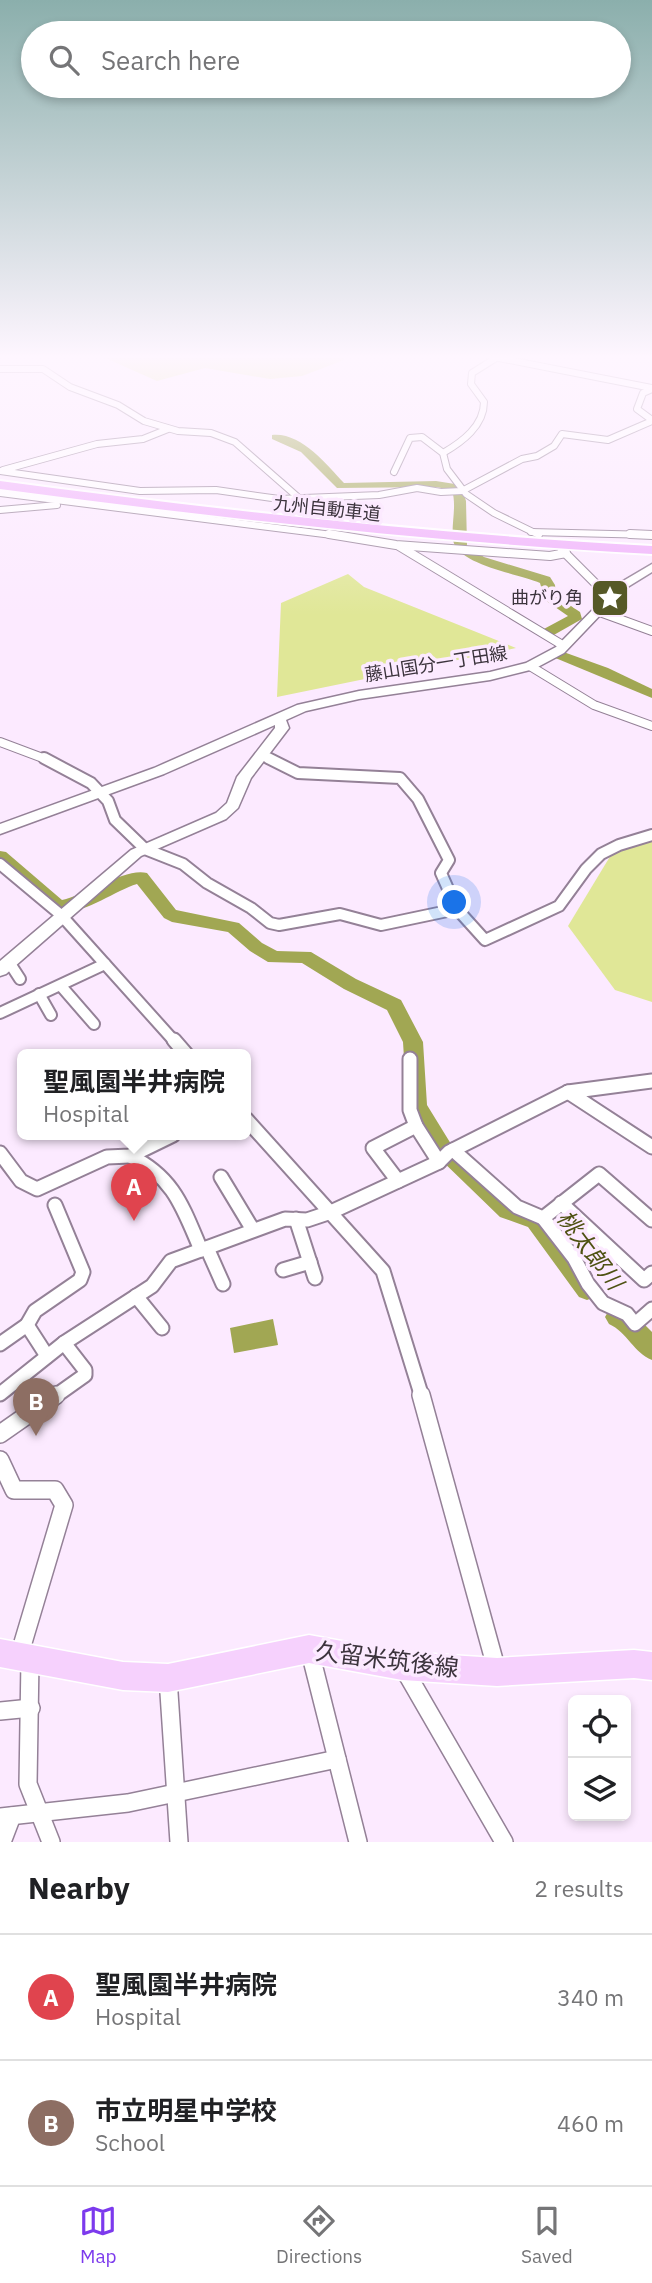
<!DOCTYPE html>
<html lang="en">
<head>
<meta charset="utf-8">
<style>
	body { margin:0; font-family:"IBM Plex Sans","Noto Sans JP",sans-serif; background:#f6f6f6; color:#202124 }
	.controls { position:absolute; right:21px; bottom:21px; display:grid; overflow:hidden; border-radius:10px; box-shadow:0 4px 10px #0003 }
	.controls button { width:63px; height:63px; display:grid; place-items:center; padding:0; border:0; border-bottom:2px solid #e0e0e0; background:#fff; color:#202124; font:35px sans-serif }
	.you { position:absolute; left:455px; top:903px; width:24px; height:24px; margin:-18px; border:5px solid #fff; border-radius:50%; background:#1a73e8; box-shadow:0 0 0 10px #1a73e833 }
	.badge { display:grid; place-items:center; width:46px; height:46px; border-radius:50%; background:#7c3aed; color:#fff; font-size:23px; font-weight:700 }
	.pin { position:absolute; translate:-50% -58px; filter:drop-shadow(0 2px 4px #0008) }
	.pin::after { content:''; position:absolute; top:37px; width:24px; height:21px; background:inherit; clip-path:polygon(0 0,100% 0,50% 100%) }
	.popup { position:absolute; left:17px; top:1049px; width:234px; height:91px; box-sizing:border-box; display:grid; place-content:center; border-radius:10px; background:#fff; filter:drop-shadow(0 2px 5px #0005); font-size:23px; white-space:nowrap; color:#757577 }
	.popup b { font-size:26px; color:#202124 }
	.popup::after { content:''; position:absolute; left:50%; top:100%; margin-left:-14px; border:14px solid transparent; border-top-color:#fff }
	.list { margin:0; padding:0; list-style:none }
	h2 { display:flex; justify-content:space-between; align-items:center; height:91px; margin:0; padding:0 28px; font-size:30px }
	h2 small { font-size:23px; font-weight:400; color:#757577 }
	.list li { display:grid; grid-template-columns:46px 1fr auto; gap:21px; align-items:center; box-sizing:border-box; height:126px; padding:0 28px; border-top:2px solid #e0e0e0 }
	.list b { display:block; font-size:26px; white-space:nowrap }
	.list p { margin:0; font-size:23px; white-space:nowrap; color:#757577 }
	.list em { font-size:23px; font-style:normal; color:#757577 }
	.icon { flex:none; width:38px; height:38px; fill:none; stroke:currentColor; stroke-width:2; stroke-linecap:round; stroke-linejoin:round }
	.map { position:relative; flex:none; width:652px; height:1842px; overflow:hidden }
	.search { position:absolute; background:#fff; box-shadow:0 4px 10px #0003; left:21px; right:21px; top:21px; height:77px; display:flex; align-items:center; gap:18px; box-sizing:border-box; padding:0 24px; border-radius:38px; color:#757577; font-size:26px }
	.sheet { height:343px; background:#fff }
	nav { display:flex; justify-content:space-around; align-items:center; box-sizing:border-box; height:98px; border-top:2px solid #e0e0e0; background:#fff; font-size:19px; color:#757577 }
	nav a { display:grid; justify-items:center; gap:4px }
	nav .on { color:#7c3aed }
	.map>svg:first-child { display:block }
	.green { fill:#e0e797 }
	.water { fill:#a1a753 }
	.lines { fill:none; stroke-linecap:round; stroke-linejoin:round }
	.river { fill:#a1a753; fill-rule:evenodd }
	.minor-far4-casing { stroke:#948197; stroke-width:8 }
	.minor-far3-casing { stroke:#948197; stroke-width:10 }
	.minor-far2-casing { stroke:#948197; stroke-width:14 }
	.minor-far1-casing { stroke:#948197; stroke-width:17 }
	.minor-casing { stroke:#948197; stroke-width:20 }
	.secondary-casing { stroke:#948197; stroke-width:3 }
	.primary-casing { stroke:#fff; stroke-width:3 }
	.motorway-casing { stroke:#fff; stroke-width:4 }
	.minor-far4 { stroke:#fff; stroke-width:6 }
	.minor-far3 { stroke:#fff; stroke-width:8 }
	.minor-far2 { stroke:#fff; stroke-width:10 }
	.minor-far1 { stroke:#fff; stroke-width:13 }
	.minor { stroke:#fff; stroke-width:17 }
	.secondary { fill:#fff; fill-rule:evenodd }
	.primary { fill:#f6d1fd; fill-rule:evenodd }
	.motorway { fill:#f0b2fb; fill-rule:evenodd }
	.labels { text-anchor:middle; stroke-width:7; stroke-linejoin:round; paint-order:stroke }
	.far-street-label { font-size:18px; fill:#3c343d; stroke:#fceaff }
	.far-poi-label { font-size:18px; fill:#3c343d; stroke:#fceaff; text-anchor:end }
	.water-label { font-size:23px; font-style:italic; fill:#4f5213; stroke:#fceaff }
	.near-street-label { font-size:24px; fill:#3c343d; stroke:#fceaff }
</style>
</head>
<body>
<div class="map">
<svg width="652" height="1842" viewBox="0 0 652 1842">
	<rect width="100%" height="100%" fill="#fceaff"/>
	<g class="green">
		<path d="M103,357h241v3l-42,16 -32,3 -65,-11 -48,13z"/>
		<path d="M348,574l16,13 152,61 -239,49 4,-94z"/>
		<path d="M652,831v171l-37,-12 -47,-64 52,-86z"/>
	</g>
	<path class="water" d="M273,1319l5,26 -44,8 -4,-25z"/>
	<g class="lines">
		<g class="river">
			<path d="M272,435c29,-3 54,29 72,48l92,-2 25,4 5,16 1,45 17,11 66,20 5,8 1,11 24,16 2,7 -30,17h-10v-6l26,-14 -23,-16 -5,-17c-20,-9 -83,-18 -87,-43 -2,-17 4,-33 -1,-50l-16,-3 -99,1 -36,-36 -29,-13z"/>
			<path d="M558,650l50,18 44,21v9l-99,-41 -2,-3z"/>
			<path d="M0,851l6,1 56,48c24,-5 64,-33 85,-27l29,37 63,13 23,20 15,8 34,1 45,27 45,21 22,42 4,63 24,39 65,59 28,10 51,70 3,7 -3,7 -8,3 -8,-3 -51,-70 -28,-10 -63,-61 -30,-50 -4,-64 -16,-32 -43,-21 -42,-26 -34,-1 -18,-11 -22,-19 -56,-10 -8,-4 -27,-34c-24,7 -58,35 -84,27l-53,-46z"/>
			<path d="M617,1306l17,8 18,18v28c-18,-7 -25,-28 -43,-36l-4,-7 4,-7z"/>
		</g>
		<g class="minor-far4-casing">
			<g id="minor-far4">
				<path d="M494,357l158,31"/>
				<path d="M0,369h43l27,18 48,18 26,16 34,10 33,2 24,9 65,57"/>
				<path d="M652,389l-9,4 -6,16 15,11"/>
				<path d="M443,453c19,-11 41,-27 41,-51l-13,-18 1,-11 24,-15"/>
				<path d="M3,470l94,-26 46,-5 25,-10"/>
				<path d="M0,471l140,20 76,-1 63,9 100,-4 38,-7 24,4 21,-1 60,-32 15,-3 17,-10 8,-12 46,6 44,-19"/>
				<path d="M394,472l16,-34 12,-1 21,16 4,16 19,25 28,19 45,22"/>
				<path d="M0,493l340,43"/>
				<path d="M0,510l57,-5"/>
				<path d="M531,532l121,3"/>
			</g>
		</g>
		<g class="minor-far3-casing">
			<g id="minor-far3">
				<path d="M329,534l67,11 154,11 16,-3"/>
				<path d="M630,534l22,1"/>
				<path d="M399,546l165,100"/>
				<path d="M562,550l48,48"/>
				<path d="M597,611l55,20"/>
				<path d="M530,666l64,39 58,21"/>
				<path d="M0,742l48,18"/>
				<path d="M261,755l11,5"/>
			</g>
		</g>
		<g class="minor-far2-casing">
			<g id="minor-far2">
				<path d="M44,758l47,25 17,18 7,19 30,29 38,15 24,19 44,25 19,15 9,2 61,-11 41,11 76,-16 -16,-36 8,-13 -31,-61 -18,-21 -102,-5 -30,-15"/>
				<path d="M0,864l61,51 114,127"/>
				<path d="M457,909l28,31 74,-34 27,-37 15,-15 18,-9 33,-10"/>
				<path d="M9,962l11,17"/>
				<path d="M61,986l33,38"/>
				<path d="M39,994l12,21"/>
				<path d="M0,1013l105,-49"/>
			</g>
		</g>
		<g class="minor-far1-casing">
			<g id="minor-far1">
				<path d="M174,1040l13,15"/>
				<path d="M410,1059v51l6,16"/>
				<path d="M652,1081l-84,11 84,55"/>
				<path d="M246,1119l137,152 39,126"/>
				<path d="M453,1150l64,57 26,11 56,-44 53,46"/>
				<path d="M0,1153l21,28 16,8 70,-32 23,-1 43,-21"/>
				<path d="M130,1156c44,21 53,52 71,94"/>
				<path d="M221,1177l32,53"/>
				<path d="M398,1181l-25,-33 43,-22 23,36"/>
				<path d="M561,1203l83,77 8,-7"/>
				<path d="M543,1218l31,40 14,26 15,19 24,11 8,10 17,-15"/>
				<path d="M296,1219l19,59"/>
				<path d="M207,1248l16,36"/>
				<path d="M283,1270l27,-8"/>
				<path d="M136,1296l26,32"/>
				<path d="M27,1325l8,-14 45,-31 3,-8 -28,-67"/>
				<path d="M0,1344l27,-19 20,31"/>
				<path d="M0,1394l64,-51 88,-57 19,-25 114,-42 22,1 24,-8 108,-50 10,-10 119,-60"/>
				<path d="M54,1397l31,-22v-5l-21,-27"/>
			</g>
		</g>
		<g class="minor-casing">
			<g id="minor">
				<path d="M421,1395l76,276"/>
				<path d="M0,1434l56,-39"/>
				<path d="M0,1460l14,30h41l9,15 -45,151"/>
				<path d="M310,1652l48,190"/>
				<path d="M30,1660l-2,124 23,58"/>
				<path d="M404,1669l100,173"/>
				<path d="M168,1678l11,164"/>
				<path d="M0,1711l31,-3"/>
				<path d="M0,1817l128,-14 209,-44"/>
				<path d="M2,1842l10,-26"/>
			</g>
		</g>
		<g class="secondary-casing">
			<path id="secondary" d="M652,564v8l-26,16 -62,65 -30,16 -44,11 -131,19 -53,12 -20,9 3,8 -38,50 -13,30 -12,11 -85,37 -135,118 -6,2v-15l131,-111 85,-37 11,-10 10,-26 38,-49v-3l-111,49 -164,60v-10l154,-56 143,-63 62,-14 131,-19 36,-9 30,-16 62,-63z"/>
		</g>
		<g class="primary-casing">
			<path id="primary" d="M309,1635l93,17 95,6 137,-8 18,2v28l-18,-2 -137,8 -95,-6 -93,-17 -141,29 -45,-2 -123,-23v-28l123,23 45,2z"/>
		</g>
		<g class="motorway-casing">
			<path id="motorway" d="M0,481c217,29 434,53 652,65v8c-218,-12 -435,-36 -652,-65z"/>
		</g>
		<use href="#minor-far4" class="minor-far4"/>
		<use href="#minor-far3" class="minor-far3"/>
		<use href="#minor-far2" class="minor-far2"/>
		<use href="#minor-far1" class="minor-far1"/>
		<use href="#minor" class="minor"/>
		<use href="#secondary" class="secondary"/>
		<use href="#primary" class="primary"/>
		<use href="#motorway" class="motorway"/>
	</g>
	<linearGradient id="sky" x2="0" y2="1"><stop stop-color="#8bafac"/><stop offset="0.58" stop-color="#fef6ff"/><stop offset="1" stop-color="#fef6ff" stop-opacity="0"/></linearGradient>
	<rect width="652" height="615" fill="url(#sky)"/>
	<defs>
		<g id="sight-square" transform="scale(2.0125)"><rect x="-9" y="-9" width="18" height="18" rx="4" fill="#565927" stroke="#fceaff"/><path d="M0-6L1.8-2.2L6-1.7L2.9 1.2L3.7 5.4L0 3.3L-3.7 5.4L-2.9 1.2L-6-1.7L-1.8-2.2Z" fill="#fff"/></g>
	</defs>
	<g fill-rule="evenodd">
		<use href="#sight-square" x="610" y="598"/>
	</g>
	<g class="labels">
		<g class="far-street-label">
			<text transform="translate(327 509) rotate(6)" y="6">九州自動車道</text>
			<text transform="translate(436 664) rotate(-9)" y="6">藤山国分一丁田線</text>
		</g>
		<g class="far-poi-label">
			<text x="583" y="604">曲がり角</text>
		</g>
		<g class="water-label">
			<text transform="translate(590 1250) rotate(53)" y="8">桃太郎川</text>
		</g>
		<g class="near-street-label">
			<text transform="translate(387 1660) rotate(7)" y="8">久留米筑後線</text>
		</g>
	</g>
</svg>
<div class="controls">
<button><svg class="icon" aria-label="locate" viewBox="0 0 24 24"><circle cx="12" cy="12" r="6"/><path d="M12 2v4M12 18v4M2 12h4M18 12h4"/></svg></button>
<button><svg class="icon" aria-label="layers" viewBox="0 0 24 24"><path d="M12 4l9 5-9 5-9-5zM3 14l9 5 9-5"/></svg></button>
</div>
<div class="you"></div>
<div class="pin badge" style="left:134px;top:1221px;background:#e0444e">A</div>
<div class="popup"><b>聖風園半井病院</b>Hospital</div>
<div class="pin badge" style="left:36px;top:1436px;background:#8d6e63">B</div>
<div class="search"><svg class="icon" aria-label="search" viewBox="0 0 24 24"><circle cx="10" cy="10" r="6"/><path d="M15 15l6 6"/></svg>Search here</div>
</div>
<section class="sheet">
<h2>Nearby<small>2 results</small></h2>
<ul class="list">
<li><span class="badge" style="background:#e0444e">A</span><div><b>聖風園半井病院</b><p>Hospital</p></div><em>340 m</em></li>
<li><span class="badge" style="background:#8d6e63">B</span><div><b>市立明星中学校</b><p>School</p></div><em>460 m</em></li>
</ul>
</section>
<nav>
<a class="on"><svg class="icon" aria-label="map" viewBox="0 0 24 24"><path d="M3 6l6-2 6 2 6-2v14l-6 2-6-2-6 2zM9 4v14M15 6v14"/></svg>Map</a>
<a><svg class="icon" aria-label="directions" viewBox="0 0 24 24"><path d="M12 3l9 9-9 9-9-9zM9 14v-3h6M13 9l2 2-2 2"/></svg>Directions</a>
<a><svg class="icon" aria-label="saved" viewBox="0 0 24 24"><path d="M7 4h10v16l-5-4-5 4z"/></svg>Saved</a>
</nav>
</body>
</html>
